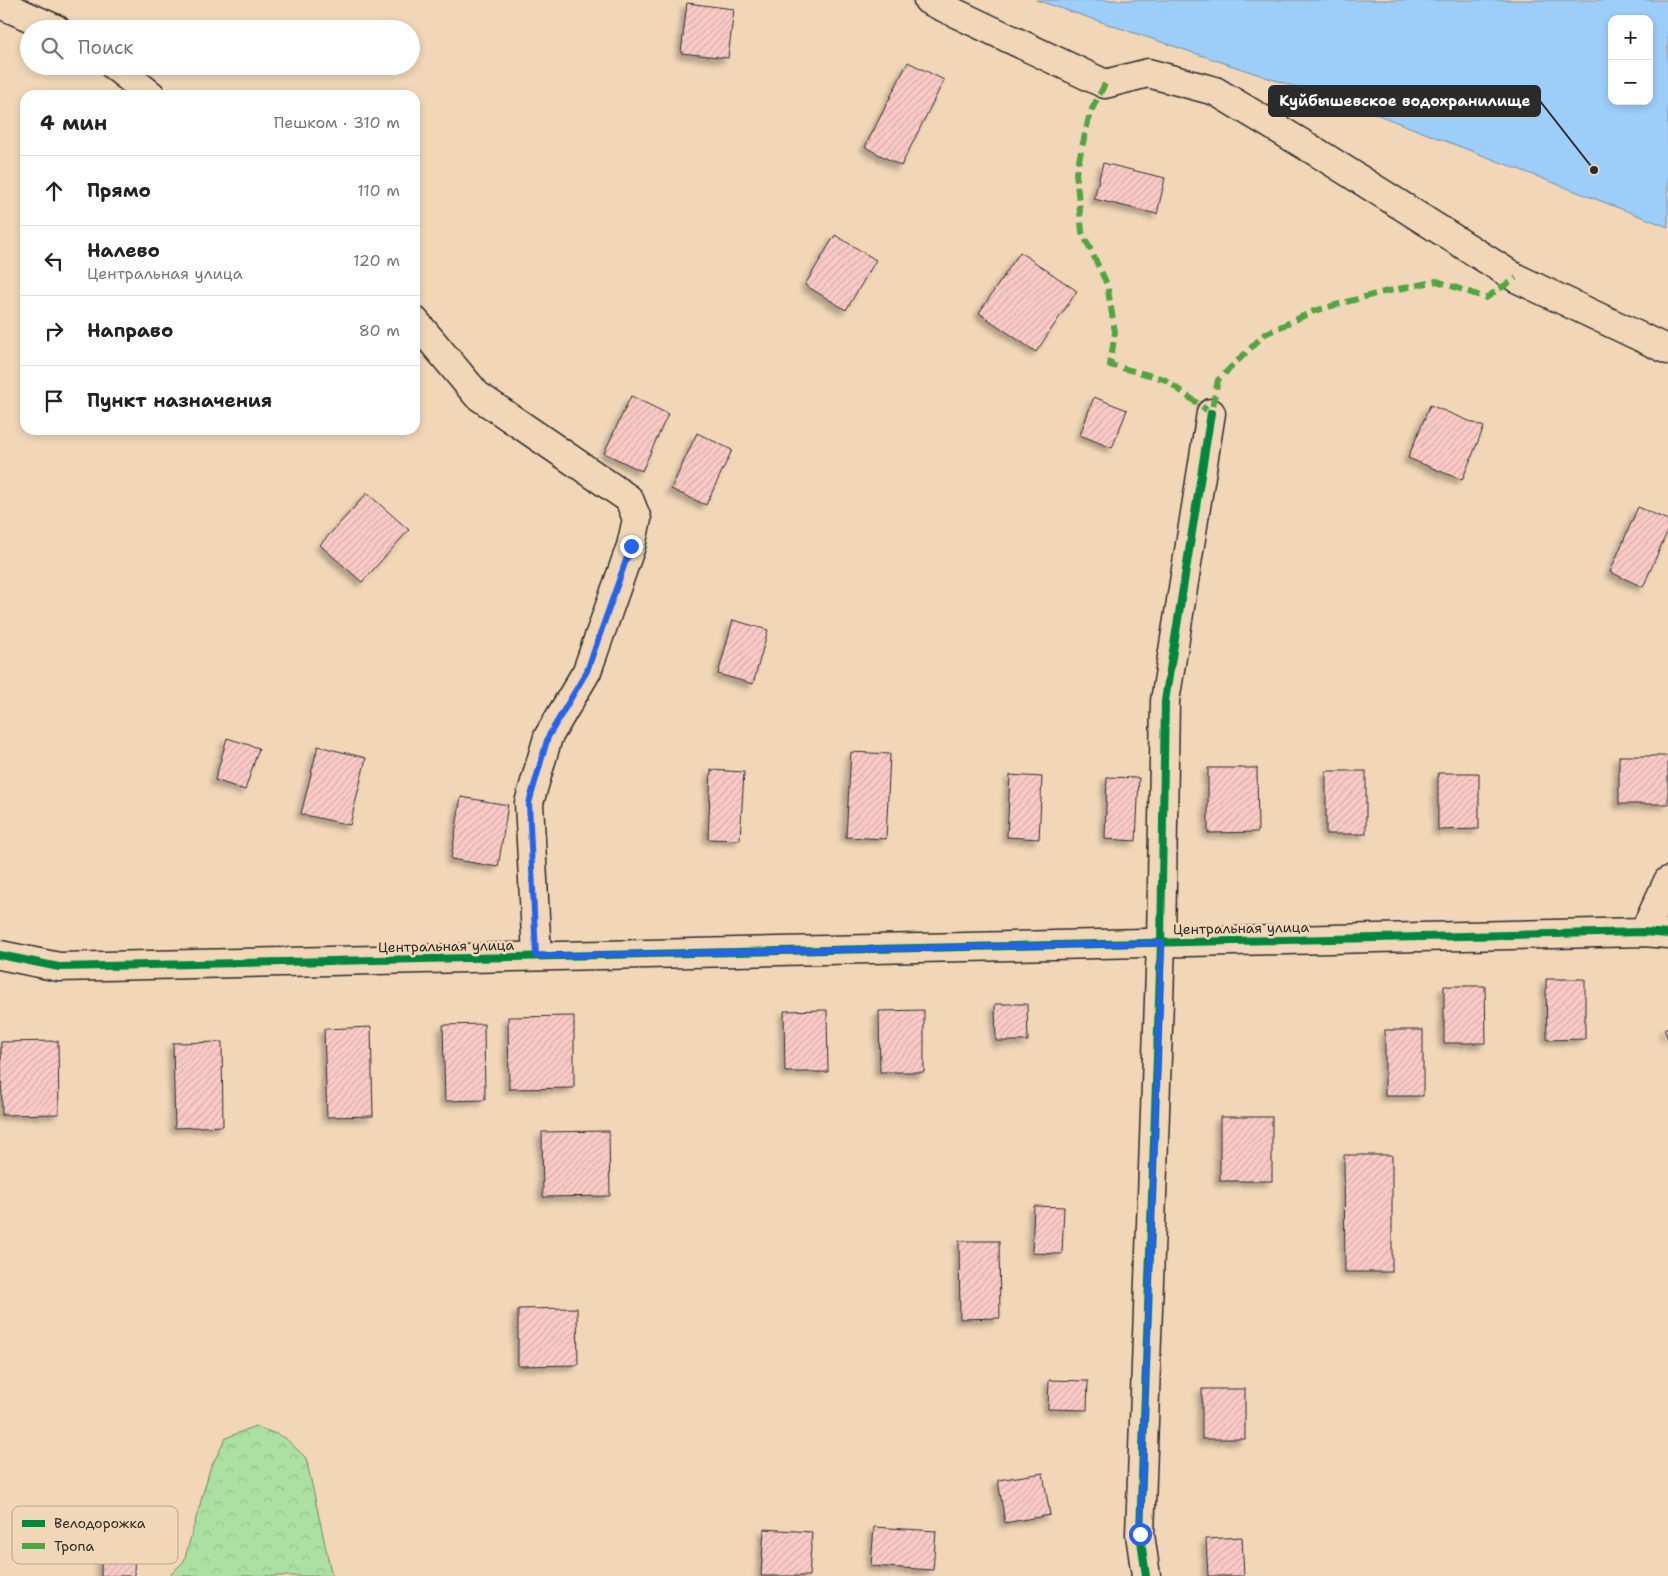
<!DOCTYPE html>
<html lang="ru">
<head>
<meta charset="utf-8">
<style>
	body { margin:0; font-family:"Shantell Sans",sans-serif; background:#f2f2f2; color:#222 }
	.controls { position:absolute; right:15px; top:15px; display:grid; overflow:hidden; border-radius:10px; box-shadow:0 2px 8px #0003 }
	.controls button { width:45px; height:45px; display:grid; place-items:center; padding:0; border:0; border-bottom:1px solid #e0e0e0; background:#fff; color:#222; font:25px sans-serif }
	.stop { position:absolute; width:15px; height:15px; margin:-11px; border:4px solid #2563eb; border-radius:50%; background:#fff }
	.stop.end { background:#2563eb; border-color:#fff; box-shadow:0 1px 5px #0008 }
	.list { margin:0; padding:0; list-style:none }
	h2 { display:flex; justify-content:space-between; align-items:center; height:65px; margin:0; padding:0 20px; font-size:21px }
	h2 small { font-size:16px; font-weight:400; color:#767676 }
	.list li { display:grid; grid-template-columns:32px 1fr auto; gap:15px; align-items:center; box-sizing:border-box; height:70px; padding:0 20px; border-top:1px solid #e0e0e0 }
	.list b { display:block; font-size:19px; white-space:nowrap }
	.list p { margin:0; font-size:16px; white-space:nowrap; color:#767676 }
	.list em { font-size:16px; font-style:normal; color:#767676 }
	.icon { flex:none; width:28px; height:28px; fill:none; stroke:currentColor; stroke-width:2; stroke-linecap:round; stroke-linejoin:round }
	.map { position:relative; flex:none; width:1668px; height:1576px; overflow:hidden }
	.search { position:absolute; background:#fff; box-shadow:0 2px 8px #0003; left:20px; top:20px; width:400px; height:55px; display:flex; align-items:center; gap:12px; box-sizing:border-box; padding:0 18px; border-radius:28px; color:#767676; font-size:19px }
	.panel { position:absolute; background:#fff; box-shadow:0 2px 8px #0003; left:20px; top:90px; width:400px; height:345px; border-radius:15px }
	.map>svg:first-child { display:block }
	.forest { fill:url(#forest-crowns); stroke:#6c8666 }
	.water { fill:#9dcdf9; stroke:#6f8ca7; fill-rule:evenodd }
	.building { fill:url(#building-hatch); stroke:#2b2b2b; filter:url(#shadow) }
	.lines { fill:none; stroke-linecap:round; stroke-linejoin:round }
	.minor-casing { stroke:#2b2b2b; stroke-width:31 }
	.minor { stroke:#f1d7b8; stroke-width:28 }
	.quiet { stroke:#51a443; stroke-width:6; stroke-dasharray:12 6; stroke-linecap:butt }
	.cycleway-casing { stroke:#f1d7b8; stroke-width:11 }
	.cycleway { stroke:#00873e; stroke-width:8 }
	.route { stroke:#2563eb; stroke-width:6 }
	.labels { text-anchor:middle; stroke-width:5; stroke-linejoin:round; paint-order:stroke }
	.street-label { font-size:14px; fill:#2b2b2b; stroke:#f1d7b8 }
	.key { fill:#f1d7b8; stroke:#b6a38e; stroke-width:1 }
	.key-label { font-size:14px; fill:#2b2b2b }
	.leader { fill:none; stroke:#2b2b2b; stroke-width:2 }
	.callout-dot { fill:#2b2b2b; stroke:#f1d7b8; stroke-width:2 }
	.callout { fill:#2b2b2b; stroke:#2b2b2b; stroke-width:2 }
	.callout-label { font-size:15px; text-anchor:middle; font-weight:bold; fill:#fff }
</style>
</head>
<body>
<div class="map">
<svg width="1668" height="1576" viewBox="0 0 1668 1576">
	<defs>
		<pattern id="forest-crowns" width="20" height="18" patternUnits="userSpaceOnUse" patternTransform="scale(1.25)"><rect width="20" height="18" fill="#ace0a2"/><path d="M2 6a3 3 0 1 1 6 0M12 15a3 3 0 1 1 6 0" fill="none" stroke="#94c08c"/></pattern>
		<pattern id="building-hatch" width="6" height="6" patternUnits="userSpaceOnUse" patternTransform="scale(1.25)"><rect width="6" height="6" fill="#facac6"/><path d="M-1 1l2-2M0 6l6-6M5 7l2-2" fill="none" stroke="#d6aeaa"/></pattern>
		<filter id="shadow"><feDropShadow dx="-4.5" dy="4.5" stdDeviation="2.5" flood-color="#0004"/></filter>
	</defs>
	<rect width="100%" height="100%" fill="#f1d7b8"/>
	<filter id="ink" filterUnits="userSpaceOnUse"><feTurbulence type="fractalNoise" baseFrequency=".02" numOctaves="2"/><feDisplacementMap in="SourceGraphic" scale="10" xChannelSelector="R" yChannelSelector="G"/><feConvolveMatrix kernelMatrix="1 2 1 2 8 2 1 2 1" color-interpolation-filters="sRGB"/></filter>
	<g filter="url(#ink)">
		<path class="forest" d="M255,1426l29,11 22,21 26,118h-163l15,-15 26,-92 16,-31z"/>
		<path class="water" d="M1036,0h632v227l-295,-114zM1612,19h37v82h-37z"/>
		<g class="building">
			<path d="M687,3l47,6 -6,49 -47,-5z"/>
			<path d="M908,62l36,18 -43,86 -36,-19z"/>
			<path d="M1103,163l62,15 -8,36 -63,-15z"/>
			<path d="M835,235l41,25 -30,50 -41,-25z"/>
			<path d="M1020,252l57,39 -41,61 -57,-39z"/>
			<path d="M631,396l37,18 -26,57 -38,-18z"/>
			<path d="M1094,397l33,13 -15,38 -32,-13z"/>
			<path d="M1430,405l54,22 -22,53 -54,-22z"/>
			<path d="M697,433l35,17 -26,55 -35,-16z"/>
			<path d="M367,493l42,37 -47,52 -42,-37z"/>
			<path d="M1638,507l30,13v10l-25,57 -33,-15z"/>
			<path d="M733,620l35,10 -15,54 -35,-10z"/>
			<path d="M227,738l32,10 -14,42 -30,-10z"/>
			<path d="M318,746l48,12 -16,67 -49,-11z"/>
			<path d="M851,752l39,2 -4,85 -40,-2z"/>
			<rect x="1619" y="756" width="49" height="48"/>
			<path d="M1208,768h49l1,64 -50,1z"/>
			<path d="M711,770l33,2 -4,68 -32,-1z"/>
			<rect x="1326" y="771" width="40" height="63"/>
			<path d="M1438,773h41v56l-41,1z"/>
			<path d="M1010,775l32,2 -3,62 -32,-2z"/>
			<path d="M1107,777l32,1 -3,63 -31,-2z"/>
			<path d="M461,797l47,8 -10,62 -47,-8z"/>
			<path d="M1546,979h39v60l-38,1z"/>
			<path d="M1444,986h41l1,57h-42z"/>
			<path d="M995,1004h32l1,37h-32z"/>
			<path d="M827,1010l1,62h-43l-1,-61z"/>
			<path d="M924,1010v62h-44l-1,-61z"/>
			<path d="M574,1016v72l-65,1 -1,-72z"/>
			<path d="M484,1024l1,76 -40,1 -2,-76z"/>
			<path d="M371,1027l2,89 -46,1 -3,-88z"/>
			<path d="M1668,1027v12l-4,-10z"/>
			<rect x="1385" y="1030" width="38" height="66"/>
			<path d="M58,1041l1,73 -57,1 -1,-73z"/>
			<path d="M222,1042l1,84 -48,2 -2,-85z"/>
			<rect x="1220" y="1117" width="52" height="64"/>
			<path d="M609,1131l1,65 -67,1 -1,-65z"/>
			<path d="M1344,1155h48v117h-47z"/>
			<path d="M1034,1206l30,1 -2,47 -30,-1z"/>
			<path d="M959,1241h40l1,77 -40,1z"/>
			<path d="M577,1308l1,57 -60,1v-57z"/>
			<path d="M1049,1380l39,1 -1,29 -39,-1z"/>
			<rect x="1202" y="1389" width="43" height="50"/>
			<path d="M1043,1473l7,42 -45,8 -7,-43z"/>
			<path d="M874,1527l62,4 -3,39 -62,-4z"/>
			<path d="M764,1529l48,3 -3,44h-48z"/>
			<path d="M1242,1537l2,39h-36l-2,-37z"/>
			<path d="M102,1538l33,1 -1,37h-33z"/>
		</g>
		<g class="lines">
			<g class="minor-casing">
				<g id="minor">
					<path d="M928,0l177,84 43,-11 67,18 103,62 198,125 152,72"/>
					<path d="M0,4l56,25"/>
					<path d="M114,66l37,29"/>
					<path d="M415,321l62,74 152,104 8,20 -6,27 -44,125 -39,66 -19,66 8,153"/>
					<path d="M1644,932l24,-51"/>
					<path d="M0,955l59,12 1585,-35 24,2"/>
					<path d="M1146,1576l-6,-42 21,-591 4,-242 46,-288"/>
				</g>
			</g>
			<use href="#minor" class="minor"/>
			<path class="quiet" d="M1105,84l-15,29 -14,60 6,59 25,52 8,48 -5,33 54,14 47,34 7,-33 47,-46 49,-23 65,-18 58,-12 49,17 30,-20"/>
			<g class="cycleway-casing">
				<g id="cycleway">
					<path d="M0,955l59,12 1585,-35 24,2"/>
					<path d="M1146,1576l-6,-42 21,-591 4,-242 46,-288"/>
				</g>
			</g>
			<use href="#cycleway" class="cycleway"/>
		</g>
	</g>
	<g class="lines" filter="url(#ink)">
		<path class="route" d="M631,546l-44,125 -39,66 -19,66 7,153 626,-13 -22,591"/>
	</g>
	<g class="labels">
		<g class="street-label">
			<text transform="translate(1241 928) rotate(-1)" y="5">Центральная улица</text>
			<text transform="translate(446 946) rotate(-1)" y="5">Центральная улица</text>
		</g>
	</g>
	<rect x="12" y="1506" width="166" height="58" rx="8" class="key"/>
	<rect x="22" y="1520" width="23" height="7" fill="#00873e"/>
	<rect x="22" y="1543" width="23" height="6" fill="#51a443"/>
	<g class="key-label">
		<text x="54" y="1528">Велодорожка</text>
		<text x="54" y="1551">Тропа</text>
	</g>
	<path class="leader" d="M1594 170L1540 101"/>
	<circle class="callout-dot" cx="1594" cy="170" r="5"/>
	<rect class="callout" x="1269" y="86" width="271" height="30" rx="5"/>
	<g class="callout-label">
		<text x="1405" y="106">Куйбышевское водохранилище</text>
	</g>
</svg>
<div class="controls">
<button>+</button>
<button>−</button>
</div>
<div class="stop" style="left:1140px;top:1534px"></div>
<div class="stop end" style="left:631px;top:546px"></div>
<div class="search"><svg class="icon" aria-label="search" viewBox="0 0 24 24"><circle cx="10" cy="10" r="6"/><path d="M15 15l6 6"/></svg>Поиск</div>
<section class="panel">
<h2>4 мин<small>Пешком · 310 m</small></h2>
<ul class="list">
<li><svg class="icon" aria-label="ahead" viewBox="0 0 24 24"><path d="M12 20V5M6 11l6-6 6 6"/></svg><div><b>Прямо</b></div><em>110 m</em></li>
<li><svg class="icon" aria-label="left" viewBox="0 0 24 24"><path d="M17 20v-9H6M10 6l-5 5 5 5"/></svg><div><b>Налево</b><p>Центральная улица</p></div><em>120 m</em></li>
<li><svg class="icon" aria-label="right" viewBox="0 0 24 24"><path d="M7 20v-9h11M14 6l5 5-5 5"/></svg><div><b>Направо</b></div><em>80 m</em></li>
<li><svg class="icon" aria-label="arrive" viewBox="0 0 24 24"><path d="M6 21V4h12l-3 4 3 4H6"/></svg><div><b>Пункт назначения</b></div></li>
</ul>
</section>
</div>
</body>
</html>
